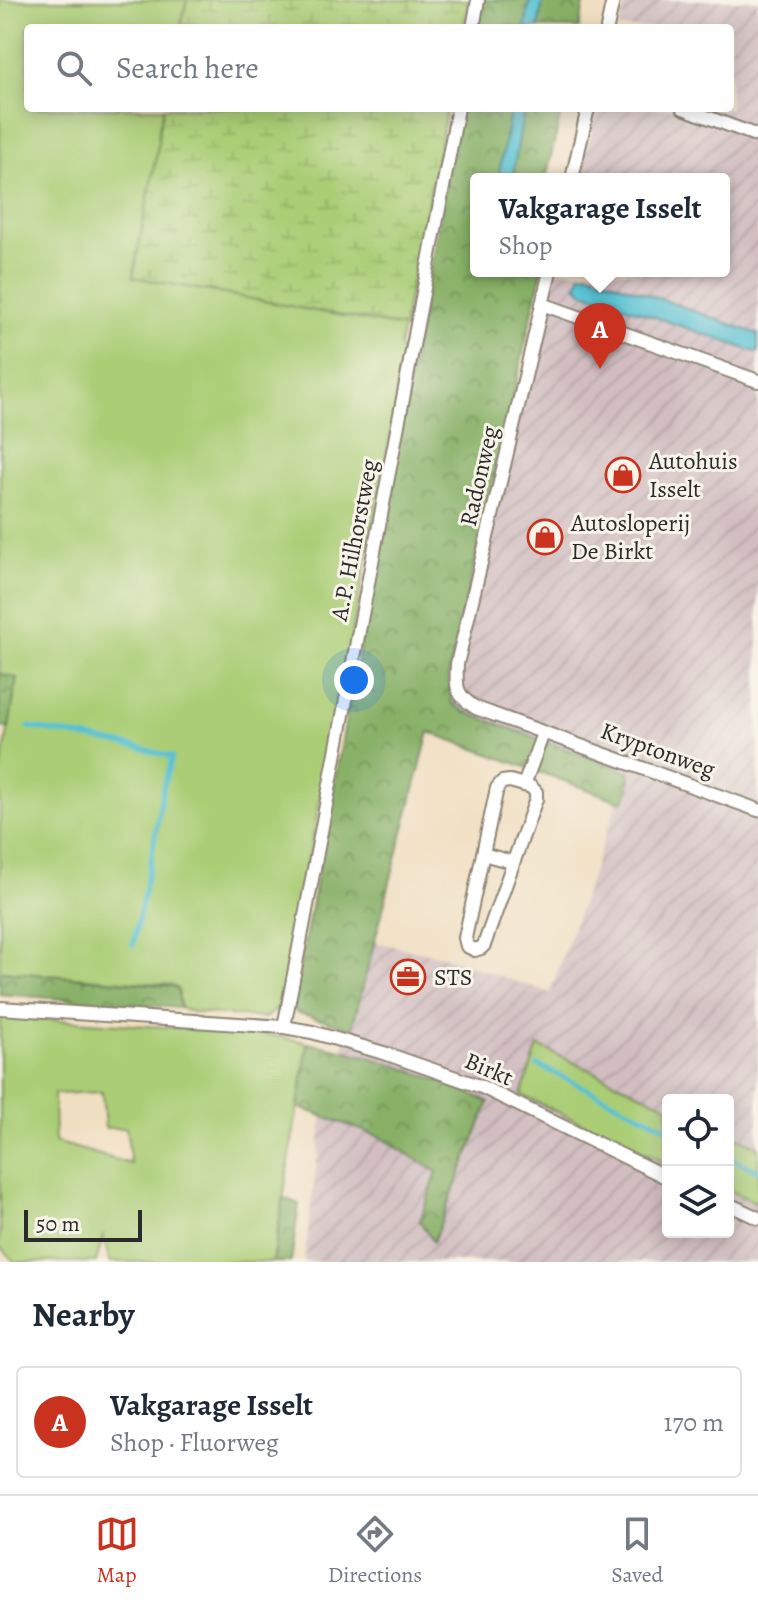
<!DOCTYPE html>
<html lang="en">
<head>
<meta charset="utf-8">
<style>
	body { margin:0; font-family:Alegreya,serif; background:#f6f6f7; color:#1f2937 }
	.controls { position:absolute; right:24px; bottom:24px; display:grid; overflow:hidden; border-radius:8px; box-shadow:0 4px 20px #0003 }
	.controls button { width:72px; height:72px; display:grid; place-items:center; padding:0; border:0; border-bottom:2px solid #e0e1e3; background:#fff; color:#1f2937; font:40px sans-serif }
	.scale { position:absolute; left:24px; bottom:20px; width:118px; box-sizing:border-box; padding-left:8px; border:4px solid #2b2b2b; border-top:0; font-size:22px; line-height:28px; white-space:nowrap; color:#2b2b2b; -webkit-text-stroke:6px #f7f3e8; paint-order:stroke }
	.you { position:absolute; left:354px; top:680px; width:28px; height:28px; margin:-20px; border:6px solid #fff; border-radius:50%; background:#1a73e8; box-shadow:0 0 0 12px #1a73e833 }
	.badge { display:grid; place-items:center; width:52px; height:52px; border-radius:50%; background:#c8321e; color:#fff; font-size:26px; font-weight:700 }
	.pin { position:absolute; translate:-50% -66px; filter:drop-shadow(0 2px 4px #0008) }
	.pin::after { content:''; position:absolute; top:42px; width:28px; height:24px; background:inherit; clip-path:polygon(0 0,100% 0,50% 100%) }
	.popup { position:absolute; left:470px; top:173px; width:260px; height:104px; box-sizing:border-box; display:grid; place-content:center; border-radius:8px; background:#fff; filter:drop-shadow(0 2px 6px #0005); font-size:26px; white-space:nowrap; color:#747a83 }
	.popup b { font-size:30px; color:#1f2937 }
	.popup::after { content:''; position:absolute; left:50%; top:100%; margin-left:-16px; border:16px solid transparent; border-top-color:#fff }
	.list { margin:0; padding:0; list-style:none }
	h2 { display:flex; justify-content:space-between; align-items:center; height:104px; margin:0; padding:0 32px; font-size:34px }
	h2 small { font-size:26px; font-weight:400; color:#747a83 }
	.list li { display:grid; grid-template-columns:52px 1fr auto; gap:24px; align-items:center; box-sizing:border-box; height:112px; margin:0 16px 16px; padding:0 16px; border:2px solid #e0e1e3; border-radius:8px }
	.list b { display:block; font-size:30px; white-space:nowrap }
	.list p { margin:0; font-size:26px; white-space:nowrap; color:#747a83 }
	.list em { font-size:26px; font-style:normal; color:#747a83 }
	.icon { flex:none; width:44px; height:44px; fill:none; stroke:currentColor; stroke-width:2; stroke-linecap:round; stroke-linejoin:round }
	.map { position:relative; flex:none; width:758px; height:1262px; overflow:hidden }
	.search { position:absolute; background:#fff; box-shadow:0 4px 20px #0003; left:24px; right:24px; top:24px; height:88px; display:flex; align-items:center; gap:20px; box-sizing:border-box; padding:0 28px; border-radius:8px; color:#747a83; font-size:30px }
	.sheet { height:232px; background:#fff }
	nav { display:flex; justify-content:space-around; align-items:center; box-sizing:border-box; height:112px; border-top:2px solid #e0e1e3; background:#fff; font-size:22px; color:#747a83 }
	nav a { display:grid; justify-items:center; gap:4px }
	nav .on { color:#c8321e }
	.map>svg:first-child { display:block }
	.industrial { fill:url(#industrial-furrows); fill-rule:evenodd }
	.green { fill:#aacd75; stroke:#6a7c50; stroke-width:2; fill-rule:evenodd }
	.forest { fill:url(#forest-crowns); stroke:#596e48; stroke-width:2 }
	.wetland { fill:url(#wetland-marsh); stroke:#6a7c50; stroke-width:2 }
	.water { fill:#57c1d3; stroke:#41767f; stroke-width:2 }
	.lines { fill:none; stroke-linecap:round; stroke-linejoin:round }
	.stream { stroke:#57c1d3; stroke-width:5 }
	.minor-casing { stroke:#8e8576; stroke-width:16 }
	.minor { stroke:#fff; stroke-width:12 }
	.labels { text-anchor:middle; stroke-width:6; stroke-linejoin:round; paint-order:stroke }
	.poi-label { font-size:24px; fill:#2b2b2b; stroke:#f7f3e8; text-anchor:start }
	.street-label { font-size:24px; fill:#2b2b2b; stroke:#f7f3e8 }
</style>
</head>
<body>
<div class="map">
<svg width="758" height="1262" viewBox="0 0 758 1262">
	<defs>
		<pattern id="industrial-furrows" width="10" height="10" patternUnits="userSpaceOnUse" patternTransform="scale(2)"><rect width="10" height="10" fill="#d2bec1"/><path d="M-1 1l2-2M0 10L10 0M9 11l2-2" fill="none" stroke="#b4a3a6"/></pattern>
		<pattern id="forest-crowns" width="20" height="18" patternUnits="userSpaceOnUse" patternTransform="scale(2)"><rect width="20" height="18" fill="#87b066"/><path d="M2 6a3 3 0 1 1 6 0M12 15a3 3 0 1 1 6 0" fill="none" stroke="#6f8f54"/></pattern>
		<pattern id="wetland-marsh" width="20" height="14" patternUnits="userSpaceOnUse" patternTransform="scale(2)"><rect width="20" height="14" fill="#aacd75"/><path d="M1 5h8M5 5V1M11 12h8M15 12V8" fill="none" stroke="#92b065"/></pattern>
	</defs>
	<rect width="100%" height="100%" fill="#f7f3e8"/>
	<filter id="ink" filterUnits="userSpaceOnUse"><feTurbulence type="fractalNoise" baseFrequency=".0125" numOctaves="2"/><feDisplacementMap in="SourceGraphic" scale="16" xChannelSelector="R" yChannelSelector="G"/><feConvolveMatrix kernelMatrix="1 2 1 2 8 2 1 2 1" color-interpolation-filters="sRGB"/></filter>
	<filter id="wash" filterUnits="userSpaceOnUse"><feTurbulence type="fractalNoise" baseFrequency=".006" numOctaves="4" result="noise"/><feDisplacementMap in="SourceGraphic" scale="32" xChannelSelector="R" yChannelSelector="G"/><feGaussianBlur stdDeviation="1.8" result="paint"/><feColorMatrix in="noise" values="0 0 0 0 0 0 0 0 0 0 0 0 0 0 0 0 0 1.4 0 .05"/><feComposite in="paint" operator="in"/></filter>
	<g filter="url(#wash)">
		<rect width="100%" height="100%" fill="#f1dfc2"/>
		<path class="industrial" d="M627,0h131v1262h-454l19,-148 51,-172 68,14 108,37 68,-193 -190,-68 125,-461h171v-92h-146l20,-71h132v-80h-111zM668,1100h60v132h-60z"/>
		<g class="green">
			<path d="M0,0h187l-7,28h-152v80h136l-5,20 -1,18 -25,131 270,50 -4,20 6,13 -124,642c-4,8 -9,12 -17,16l-72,-6 -12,-4 -2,-19 -6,-4 -172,-14v-194l17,-99 -17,-4z"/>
			<path d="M0,1016l223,15 59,6 26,6 -35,219h-163l-7,-26 -7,26h-81l-15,-15zM102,1092l3,36h21l5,36 -76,-22 -1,-48z"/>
			<path d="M538,1046l130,60v57l-147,-68z"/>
			<path d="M728,1133l30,14v52l-3,3 -27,-12z"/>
		</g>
		<g class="forest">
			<path d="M481,0h49l-5,28h-50z"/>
			<path d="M543,0h42l-6,28h-41z"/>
			<path d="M460,108h51l-13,71h-22v92h66l-94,406 4,26 13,9 164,60c1,10 1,22 -7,30l-193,-70 -77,296 -57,-16 -2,-8z"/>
			<path d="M524,108h38l-16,71h-34z"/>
			<path d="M0,674l17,4 -8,51 -9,-3z"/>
			<path d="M0,971l172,15 6,3 2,19 -180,-14z"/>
			<path d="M308,1043c62,11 124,33 181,59l-56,140 -13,-21 17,-49 -59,-36 -80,-29z"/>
			<path d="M283,1198l16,6 -8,58h-18z"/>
		</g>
		<g class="wetland">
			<path d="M187,0h282l-6,28h-283z"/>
			<path d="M164,108h283l-44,219 -270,-50 25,-131 1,-18z"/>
		</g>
		<g class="water">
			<path d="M530,0h13l-5,28h-13z"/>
			<path d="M511,108h13l-12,71h-14z"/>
			<path d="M589,273l169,61v19l-175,-61 -6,-6 4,-12z"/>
		</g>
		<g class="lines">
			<g class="stream">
				<path d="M29,727l108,20 35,10 -9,31 -11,66 -19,91"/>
				<path d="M538,1065l130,63"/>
				<path d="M728,1157l30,14"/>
			</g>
		</g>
	</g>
	<g filter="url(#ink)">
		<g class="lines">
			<g class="minor-casing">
				<g id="minor">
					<path d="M473,28l5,-28"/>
					<path d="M607,28l6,-28"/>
					<path d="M683,108l75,28"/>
					<path d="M572,179l16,-71"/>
					<path d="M550,271l-93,393c-1,23 -2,31 19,44l282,102"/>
					<path d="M542,304l216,77"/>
					<path d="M510,781l21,6 5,5v7l-52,146 -3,3 -6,2 -8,-4 -2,-8 32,-150 5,-6z"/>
					<path d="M524,785l19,-52"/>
					<path d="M483,854l29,8"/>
					<path d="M0,1008l284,19 28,5 75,22 95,33 186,91"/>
					<path d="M284,1027l174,-919"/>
					<path d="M728,1204l30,14"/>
				</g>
			</g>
			<use href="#minor" class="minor"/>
		</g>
	</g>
	<defs>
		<g id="shop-ring" transform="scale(1.8)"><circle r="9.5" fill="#f7f3e8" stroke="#c8321e" stroke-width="1.5"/><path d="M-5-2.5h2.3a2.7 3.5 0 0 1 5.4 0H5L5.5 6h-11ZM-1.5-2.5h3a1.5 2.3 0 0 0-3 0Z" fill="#c8321e"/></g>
		<g id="office-ring" transform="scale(1.8)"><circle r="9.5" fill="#f7f3e8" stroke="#c8321e" stroke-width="1.5"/><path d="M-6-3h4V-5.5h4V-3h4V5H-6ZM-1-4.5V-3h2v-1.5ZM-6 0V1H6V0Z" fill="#c8321e"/></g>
	</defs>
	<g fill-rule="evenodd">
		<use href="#shop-ring" x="623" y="475"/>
		<use href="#shop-ring" x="545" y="537"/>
		<use href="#office-ring" x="408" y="977"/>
	</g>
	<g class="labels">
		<g class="poi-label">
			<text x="649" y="469">Autohuis<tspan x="649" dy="28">Isselt</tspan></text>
			<text x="571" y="531">Autosloperij<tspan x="571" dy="28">De Birkt</tspan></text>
			<text x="434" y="985">STS</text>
		</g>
		<g class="street-label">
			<text transform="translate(479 476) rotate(-77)" y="8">Radonweg</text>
			<text transform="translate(354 540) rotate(-79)" y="8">A.P. Hilhorstweg</text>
			<text transform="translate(658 750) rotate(20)" y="8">Kryptonweg</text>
			<text transform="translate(489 1069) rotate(23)" y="8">Birkt</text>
		</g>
	</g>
</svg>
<div class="controls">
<button><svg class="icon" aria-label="locate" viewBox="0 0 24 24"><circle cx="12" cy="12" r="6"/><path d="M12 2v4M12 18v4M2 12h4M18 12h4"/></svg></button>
<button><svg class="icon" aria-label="layers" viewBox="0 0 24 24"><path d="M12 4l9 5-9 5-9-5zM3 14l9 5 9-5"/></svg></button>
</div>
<div class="scale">50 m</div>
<div class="you"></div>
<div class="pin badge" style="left:600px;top:369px">A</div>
<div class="popup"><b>Vakgarage Isselt</b>Shop</div>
<div class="search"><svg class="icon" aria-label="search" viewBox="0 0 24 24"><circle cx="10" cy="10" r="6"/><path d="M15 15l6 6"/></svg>Search here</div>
</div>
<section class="sheet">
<h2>Nearby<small></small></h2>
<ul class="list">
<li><span class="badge">A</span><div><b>Vakgarage Isselt</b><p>Shop · Fluorweg</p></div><em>170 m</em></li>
</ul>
</section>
<nav>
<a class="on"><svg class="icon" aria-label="map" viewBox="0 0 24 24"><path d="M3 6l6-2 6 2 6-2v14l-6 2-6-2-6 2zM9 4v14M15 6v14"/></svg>Map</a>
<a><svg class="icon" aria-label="directions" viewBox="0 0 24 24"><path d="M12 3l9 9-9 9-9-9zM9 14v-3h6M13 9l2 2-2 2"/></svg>Directions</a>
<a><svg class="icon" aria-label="saved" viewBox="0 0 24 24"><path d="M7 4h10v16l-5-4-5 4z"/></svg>Saved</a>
</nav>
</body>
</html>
